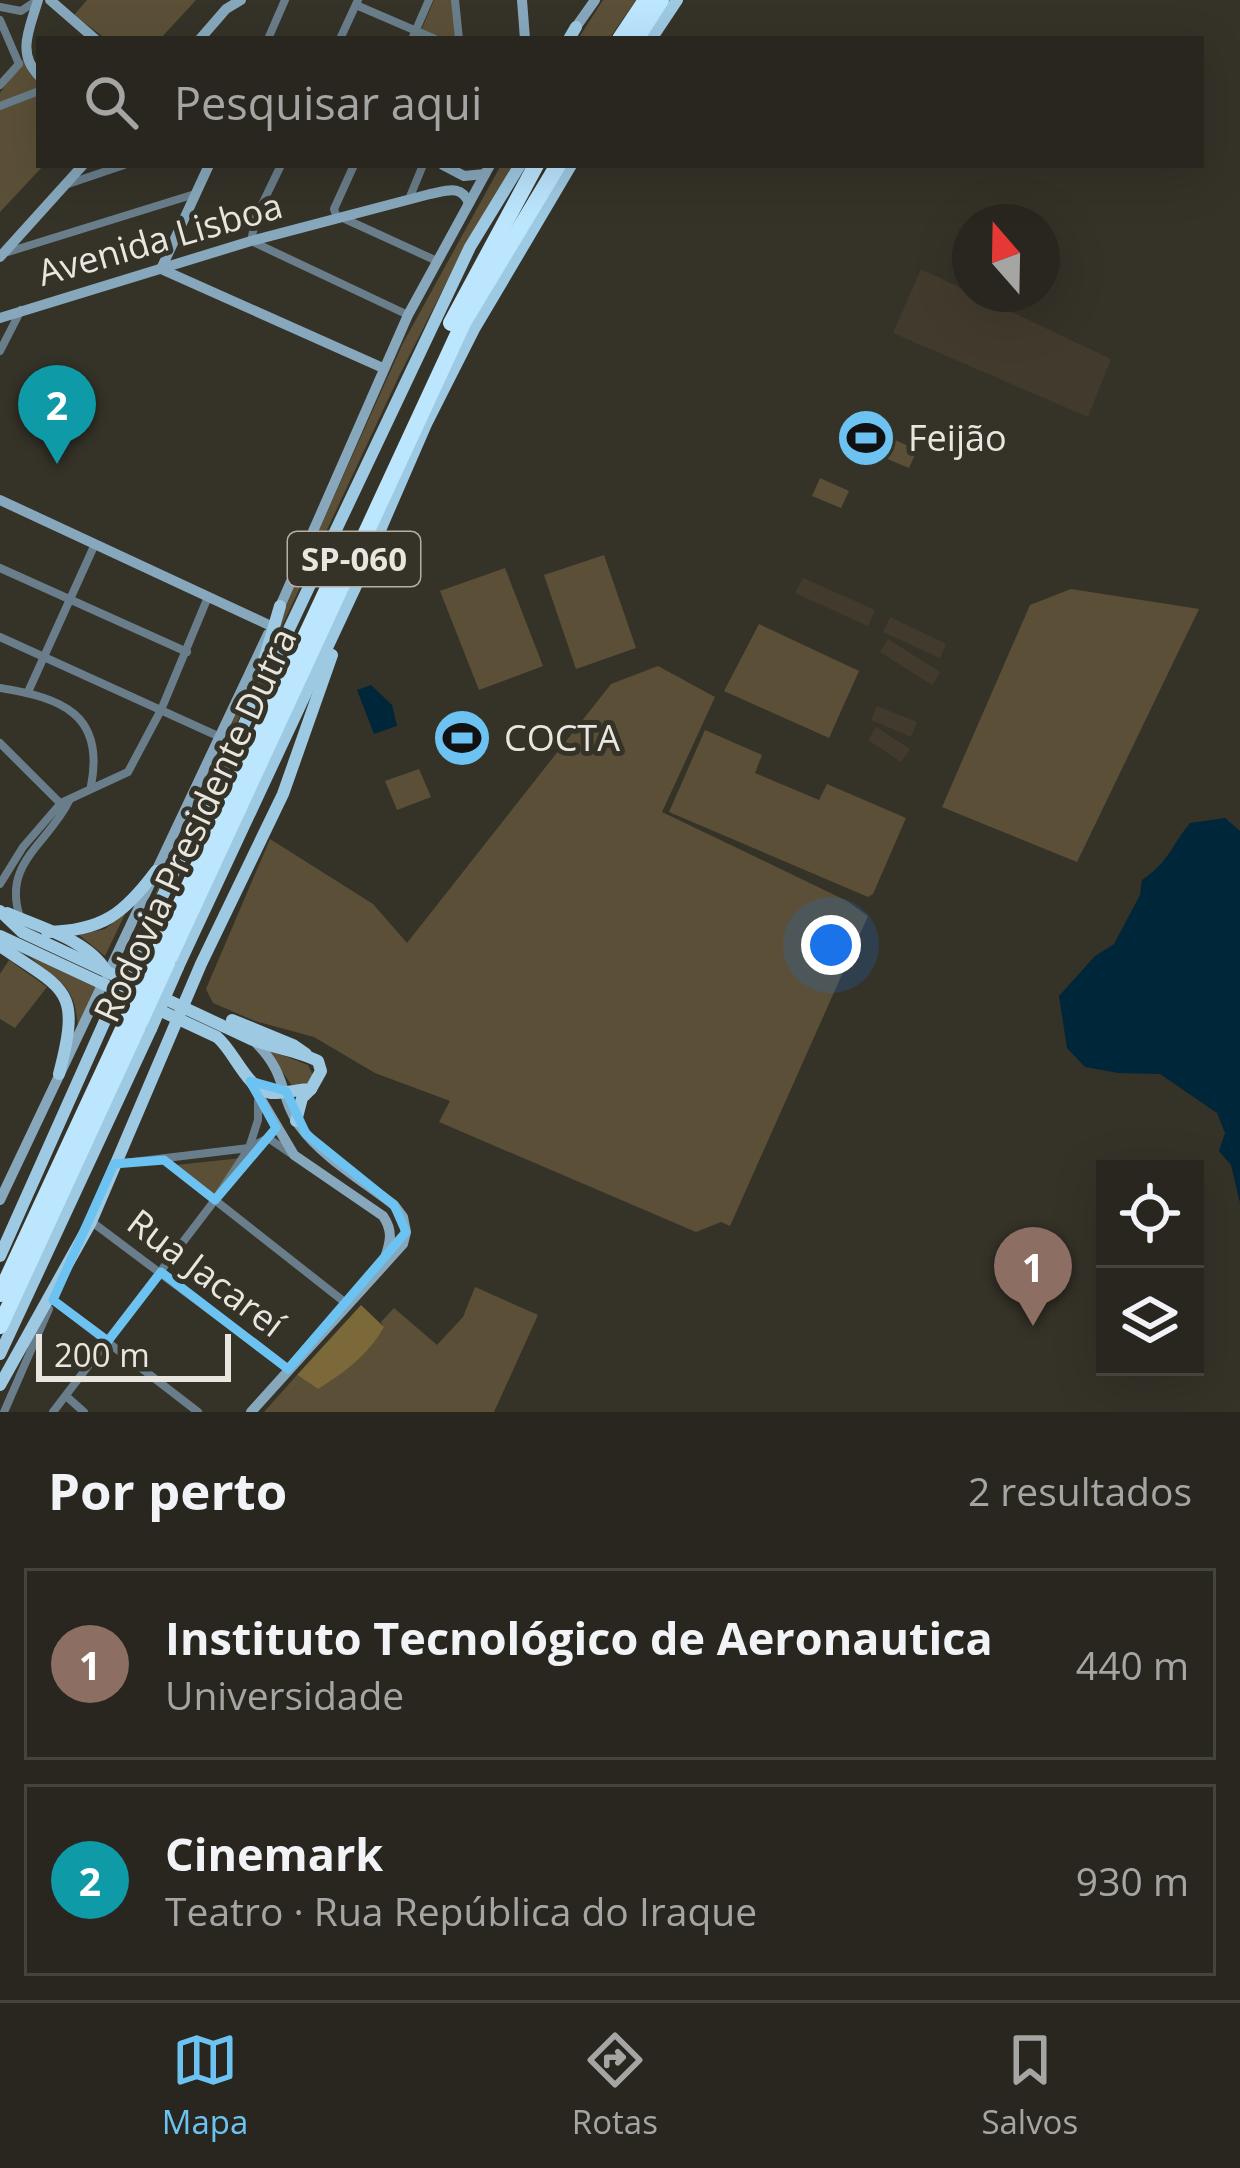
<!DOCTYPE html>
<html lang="pt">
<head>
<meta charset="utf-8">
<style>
	body { margin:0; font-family:"Open Sans",sans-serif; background:#302e27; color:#f1f3f6 }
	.controls { position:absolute; right:36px; bottom:36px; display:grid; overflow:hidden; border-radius:0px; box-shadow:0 12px 48px #0002 }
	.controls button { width:108px; height:108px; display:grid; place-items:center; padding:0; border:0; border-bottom:3px solid #44433c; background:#28261e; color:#f1f3f6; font:60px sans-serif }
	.compass { position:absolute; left:952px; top:204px; width:108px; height:108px; border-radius:50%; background:#28261e; box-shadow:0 12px 48px #0002; rotate:340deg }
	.scale { position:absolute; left:36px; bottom:30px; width:195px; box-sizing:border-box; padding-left:12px; border:6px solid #e9e6e0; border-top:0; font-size:33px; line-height:42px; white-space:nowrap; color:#e9e6e0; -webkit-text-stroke:9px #353228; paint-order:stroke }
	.you { position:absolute; left:831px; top:945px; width:42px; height:42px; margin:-30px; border:9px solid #fff; border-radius:50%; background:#1a73e8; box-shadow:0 0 0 18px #1a73e833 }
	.badge { display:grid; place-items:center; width:78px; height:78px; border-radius:50%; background:#6cc3f2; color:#fff; font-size:39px; font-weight:700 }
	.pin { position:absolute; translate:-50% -99px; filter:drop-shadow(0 3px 6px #0008) }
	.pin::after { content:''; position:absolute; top:63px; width:42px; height:36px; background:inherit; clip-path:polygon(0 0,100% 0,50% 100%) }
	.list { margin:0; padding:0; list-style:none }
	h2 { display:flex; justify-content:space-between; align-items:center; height:156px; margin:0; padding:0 48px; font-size:51px }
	h2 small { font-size:39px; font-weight:400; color:#a5a5a4 }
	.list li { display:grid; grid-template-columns:78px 1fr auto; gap:36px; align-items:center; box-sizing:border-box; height:192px; margin:0 24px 24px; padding:0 24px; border:3px solid #44433c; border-radius:0px }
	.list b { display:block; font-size:45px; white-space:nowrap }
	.list p { margin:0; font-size:39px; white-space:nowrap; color:#a5a5a4 }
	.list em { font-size:39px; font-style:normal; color:#a5a5a4 }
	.icon { flex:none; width:66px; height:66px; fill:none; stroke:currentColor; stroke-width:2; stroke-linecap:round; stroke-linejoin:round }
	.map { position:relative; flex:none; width:1240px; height:1412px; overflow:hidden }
	.search { position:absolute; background:#28261e; box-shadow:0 12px 48px #0002; left:36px; right:36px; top:36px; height:132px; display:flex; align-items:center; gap:30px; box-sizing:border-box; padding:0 42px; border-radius:0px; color:#a5a5a4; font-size:45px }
	.sheet { height:588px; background:#28261e }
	nav { display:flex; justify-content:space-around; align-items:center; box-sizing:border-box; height:168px; border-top:3px solid #44433c; background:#28261e; font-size:33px; color:#a5a5a4 }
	nav a { display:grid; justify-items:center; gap:6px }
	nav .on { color:#6cc3f2 }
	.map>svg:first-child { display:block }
	.built { fill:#423b2d }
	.green { fill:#5b5037 }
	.forest { fill:#7c693a }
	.water { fill:#002639 }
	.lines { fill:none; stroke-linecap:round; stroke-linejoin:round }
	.street { stroke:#697e8a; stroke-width:8 }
	.secondary { stroke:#87a8bc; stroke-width:10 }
	.primary { stroke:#9ec9e3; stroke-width:12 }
	.highway { stroke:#bce5fe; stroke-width:16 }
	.primary-bridge { stroke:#9ec9e3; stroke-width:12 }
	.highway-bridge { stroke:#bce5fe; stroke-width:16 }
	.marked { fill:none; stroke:#6cc3f2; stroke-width:9; stroke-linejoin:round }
	.labels { text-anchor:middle; stroke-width:10; stroke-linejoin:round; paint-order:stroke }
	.shield { fill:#353228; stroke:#b3b0a9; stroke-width:3 }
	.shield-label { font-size:33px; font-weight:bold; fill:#e9e6e0 }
	.street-label { font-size:36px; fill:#e9e6e0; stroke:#353228 }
	.poi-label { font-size:36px; fill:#e9e6e0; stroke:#353228; text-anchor:start }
</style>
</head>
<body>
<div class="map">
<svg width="1240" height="1412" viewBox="0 0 1240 1412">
	<rect width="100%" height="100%" fill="#353228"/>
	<g class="built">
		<path d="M921,269l190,90 -23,58 -195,-84z"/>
		<path d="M803,578l72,32 -7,16 -73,-33z"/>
		<path d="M890,617l56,27 -6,14 -57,-26z"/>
		<path d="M888,639l52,33 -8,13 -52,-33z"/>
		<path d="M877,706l40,16 -6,15 -40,-17z"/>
		<path d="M876,727l34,22 -9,13 -33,-22z"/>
	</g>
	<g class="green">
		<path d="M87,0h109l-36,39h-54l-32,-24z"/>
		<path d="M434,0h19l5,39 -38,-6z"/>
		<path d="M603,0h33l-27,39h-31z"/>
		<path d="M23,59l7,15 9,7v6l-39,16v-10z"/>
		<path d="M39,95v70h5l-44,47v-102z"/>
		<path d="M501,165h16l-48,73 -70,138 -273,583 277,-616z"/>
		<path d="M882,434l35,16 -8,18 -36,-15z"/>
		<path d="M820,478l29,13 -8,17 -29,-12z"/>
		<path d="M604,555l32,93 -60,21 -32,-94z"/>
		<path d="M505,568l38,98 -64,24 -39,-99z"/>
		<path d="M1071,589l128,20 -122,253 -135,-55 88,-202z"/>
		<path d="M759,624l100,47 -30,67 -105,-47z"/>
		<path d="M658,666l57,31 -53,115 185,89 21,15 -138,310 -9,-4 -25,10 -257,-110 11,-21 -75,-28 -61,-36 -59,-16 -42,-18 -7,-14 64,-150 103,65 34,39 204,-259z"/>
		<path d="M705,730l57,25 -7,18 64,27 8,-16 79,34 -33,76 -5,3 -199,-85z"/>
		<path d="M419,769l12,28 -34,13 -12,-29z"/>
		<path d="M125,914l-20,42 -26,-21 26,-6z"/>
		<path d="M30,957l68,27 -20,46c-2,-48 -20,-48 -48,-73z"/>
		<path d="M9,960l38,27 -32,41 -15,-9v-45z"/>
		<path d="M267,1049l41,16 6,12 -7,7 -15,2z"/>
		<path d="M242,1158l-27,37 -39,-30z"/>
		<path d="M475,1287l63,28 -44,97h-230l33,-37 21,14 65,-62 -2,-5 13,-14 43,37 26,-28z"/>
	</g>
	<path class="forest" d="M361,1305l23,22c-16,28 -39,45 -66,62l-21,-14z"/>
	<g class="water">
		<path d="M371,685l21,20 5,21 -23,8 -17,-44z"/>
		<path d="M1225,818l15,13v372l-9,-38 -12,-14 6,-18 -8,-20 -57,-39 -42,-1 -33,-6 -18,-19 -8,-52 36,-40 19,-12 26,-49 2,-15c27,-18 29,-34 48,-57z"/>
	</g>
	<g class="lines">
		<g class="street">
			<path d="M455,0l4,39"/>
			<path d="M356,5l79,34"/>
			<path d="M0,7l21,4 15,-10"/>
			<path d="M0,20l19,44"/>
			<path d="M268,39l17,-39"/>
			<path d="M340,39l18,-39"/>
			<path d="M412,39l17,-39"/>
			<path d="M0,85l19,-21"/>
			<path d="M0,106l39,-15"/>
			<path d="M281,165l-25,52 -5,24 157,74"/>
			<path d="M68,184l56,-19"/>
			<path d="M409,199l14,-34"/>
			<path d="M337,218l-3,-9 20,-44"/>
			<path d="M345,219l92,42"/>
			<path d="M8,252l187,-58"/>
			<path d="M0,351l21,-41"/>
			<path d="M0,568l187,84"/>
			<path d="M0,637l220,100"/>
			<path d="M0,688c63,10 105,27 91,98"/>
			<path d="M28,692l67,-148"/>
			<path d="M0,743l60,60"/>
			<path d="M0,884l23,-37 38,-44 67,-31 33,-62 47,-113"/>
			<path d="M20,917c-18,-54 27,-72 49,-116"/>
			<path d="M164,1160l183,144"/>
			<path d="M116,1164l133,-16 19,-10 22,15"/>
			<path d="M92,1222l196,147"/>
			<path d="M53,1300l145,112"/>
			<path d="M66,1396l18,16"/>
			<path d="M4,1412l45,-103"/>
			<path d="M53,1412l162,-212 34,-52 9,-28v-19"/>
		</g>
		<g class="secondary">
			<path d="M38,0c-8,28 -22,53 1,76"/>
			<path d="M50,0l45,39"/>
			<path d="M522,0l3,39"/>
			<path d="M576,27l19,-27"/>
			<path d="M200,39l26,-30 15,-9"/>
			<path d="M443,165l21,11 21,-2"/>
			<path d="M0,257l83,-92"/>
			<path d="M161,269l222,99"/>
			<path d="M161,269l48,-104"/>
			<path d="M0,318l251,-77 179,-47c17,-3 31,-10 39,9"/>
			<path d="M0,500l271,126"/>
			<path d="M278,611l130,-296 82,-150"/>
			<path d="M108,973l160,-339"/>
			<path d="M252,1084l42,71 89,61c11,16 7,27 1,45"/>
			<path d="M0,1200l104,-219"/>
			<path d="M251,1412l152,-168 3,-12 -3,-15 -9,-12c-31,-24 -72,-48 -95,-80 -20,-29 -11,-50 -43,-82"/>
		</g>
		<g class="primary">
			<path d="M569,39l7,-12"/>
			<path d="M651,39l26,-39"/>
			<path d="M260,674l20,-68"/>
			<path d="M0,911l22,21 231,108c21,8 46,11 65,21l3,10 -10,18c-13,0 -27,5 -40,4 -24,-3 -36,-41 -54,-56l-217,-101"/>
			<path d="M7,913c32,14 81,27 99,58"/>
			<path d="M47,932c55,-1 77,-18 109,-61"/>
			<path d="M0,946c65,45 82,41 59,128"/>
			<path d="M137,950l333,-703 50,-82"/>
			<path d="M178,967l176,-377 72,-166 48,-95 97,-164"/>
			<path d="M232,1020l61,25 13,9"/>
			<path d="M296,1121l6,-23 9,-9"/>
			<path d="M0,1256l112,-251"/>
			<path d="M0,1354l151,-325"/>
			<path d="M0,1385l91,-163 110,-258 82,-170 49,-139"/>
		</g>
		<g class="highway">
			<path d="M620,39l26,-39"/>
			<path d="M636,39l25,-39"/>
			<path d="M451,323l85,-158"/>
			<path d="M156,957l186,-399"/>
			<path d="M167,963l297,-642 94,-156"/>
			<path d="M0,1294l129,-278"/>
			<path d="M0,1326l140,-304"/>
		</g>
		<g class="primary-bridge">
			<path d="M112,1005l25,-55"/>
			<path d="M151,1029l27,-62"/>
		</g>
		<g class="highway-bridge">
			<path d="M129,1016l27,-59"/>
			<path d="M140,1022l27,-59"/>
		</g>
	</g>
	<path class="marked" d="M250,1081l36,10 20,43 88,71 12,27 -118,137 -127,-97 -53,69 -55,-41 61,-136 50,-4 51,40 61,-72z"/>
	<defs>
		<g id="stadium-disc" transform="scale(3)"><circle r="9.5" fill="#6cc3f2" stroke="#353228"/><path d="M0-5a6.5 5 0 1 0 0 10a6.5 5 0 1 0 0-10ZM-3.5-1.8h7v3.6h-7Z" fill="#111"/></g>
	</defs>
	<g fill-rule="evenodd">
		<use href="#stadium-disc" x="866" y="438"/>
		<use href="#stadium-disc" x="462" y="738"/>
	</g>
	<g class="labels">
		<rect class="shield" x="288" y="532" width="132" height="54" rx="9"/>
		<g class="shield-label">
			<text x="354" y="571">SP-060</text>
		</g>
		<g class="street-label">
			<text transform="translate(160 239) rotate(-16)" y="13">Avenida Lisboa</text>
			<text transform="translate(195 825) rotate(-65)" y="13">Rodovia Presidente Dutra</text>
			<text transform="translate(206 1273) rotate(37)" y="13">Rua Jacareí</text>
		</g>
		<g class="poi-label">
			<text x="908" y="451">Feijão</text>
			<text x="504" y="751">COCTA</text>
		</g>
	</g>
</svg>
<div class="controls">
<button><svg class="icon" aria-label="locate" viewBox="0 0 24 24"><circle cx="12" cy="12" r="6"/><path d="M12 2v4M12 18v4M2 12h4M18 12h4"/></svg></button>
<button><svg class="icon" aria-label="layers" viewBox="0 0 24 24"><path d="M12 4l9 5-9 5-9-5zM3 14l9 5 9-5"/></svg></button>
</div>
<svg class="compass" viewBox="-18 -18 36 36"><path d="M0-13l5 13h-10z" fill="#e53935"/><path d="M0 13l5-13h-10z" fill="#a5a5a4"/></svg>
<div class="scale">200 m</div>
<div class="you"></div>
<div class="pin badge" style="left:1033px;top:1326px;background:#8d6e63">1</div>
<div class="pin badge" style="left:57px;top:464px;background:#0f9aa8">2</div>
<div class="search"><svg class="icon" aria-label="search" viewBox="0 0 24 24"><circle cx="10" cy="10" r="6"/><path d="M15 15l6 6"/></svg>Pesquisar aqui</div>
</div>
<section class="sheet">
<h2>Por perto<small>2 resultados</small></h2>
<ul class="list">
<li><span class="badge" style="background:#8d6e63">1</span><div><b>Instituto Tecnológico de Aeronautica</b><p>Universidade</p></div><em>440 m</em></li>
<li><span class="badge" style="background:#0f9aa8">2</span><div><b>Cinemark</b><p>Teatro · Rua República do Iraque</p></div><em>930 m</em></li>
</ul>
</section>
<nav>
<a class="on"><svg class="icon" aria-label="map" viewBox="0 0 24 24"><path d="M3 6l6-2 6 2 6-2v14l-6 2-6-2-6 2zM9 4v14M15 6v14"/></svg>Mapa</a>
<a><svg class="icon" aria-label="directions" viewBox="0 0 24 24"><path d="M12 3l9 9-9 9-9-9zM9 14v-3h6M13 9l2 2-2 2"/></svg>Rotas</a>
<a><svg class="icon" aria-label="saved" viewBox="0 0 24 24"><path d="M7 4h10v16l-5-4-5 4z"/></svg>Salvos</a>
</nav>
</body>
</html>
